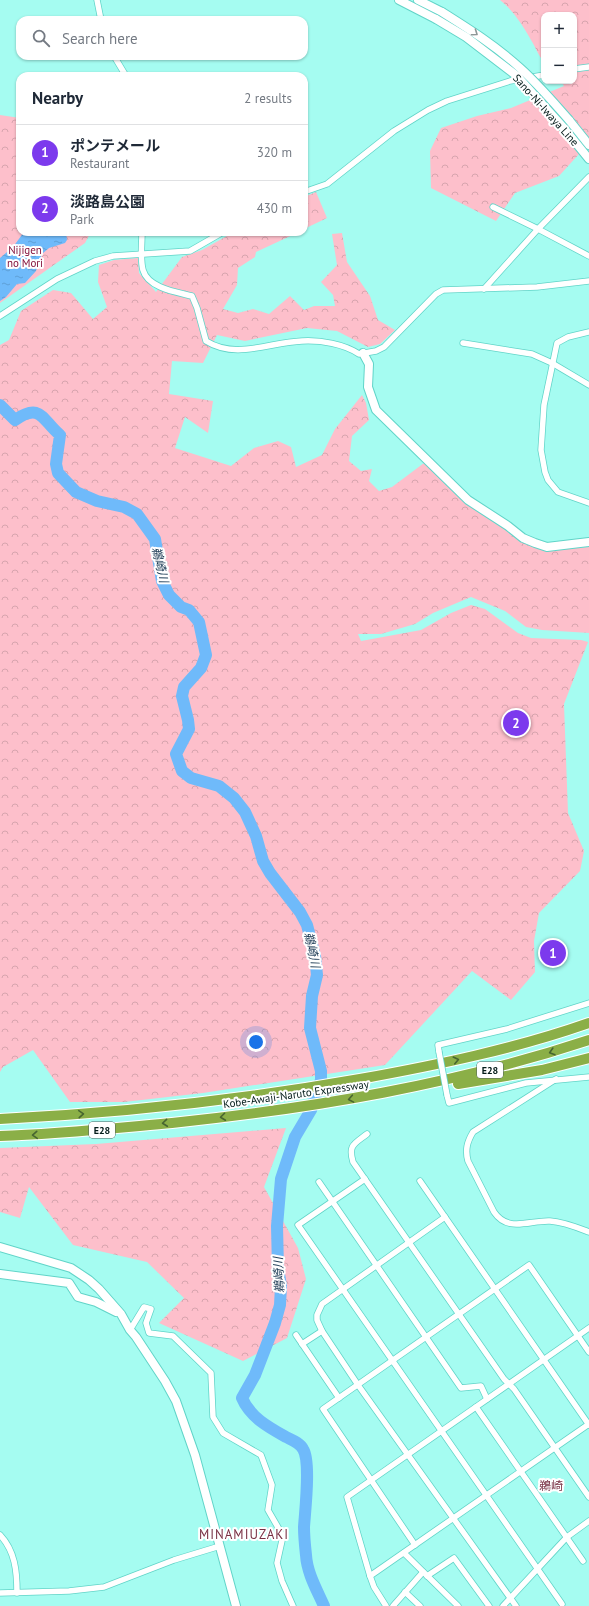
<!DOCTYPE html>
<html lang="en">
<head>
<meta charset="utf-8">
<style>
	body { margin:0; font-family:"PT Sans","Noto Sans JP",sans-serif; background:#f6f6f7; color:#1f2937 }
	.controls { position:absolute; right:12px; top:12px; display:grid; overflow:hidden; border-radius:8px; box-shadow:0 1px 3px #0004 }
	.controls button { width:36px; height:36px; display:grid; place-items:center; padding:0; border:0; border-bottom:1px solid #e0e1e3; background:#fff; color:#1f2937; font:20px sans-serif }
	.you { position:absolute; left:256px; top:1042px; width:14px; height:14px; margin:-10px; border:3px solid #fff; border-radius:50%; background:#1a73e8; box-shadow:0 0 0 6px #1a73e833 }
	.badge { display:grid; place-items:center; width:26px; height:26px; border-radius:50%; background:#7c3aed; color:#fff; font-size:13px; font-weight:700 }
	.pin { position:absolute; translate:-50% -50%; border:2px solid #fff; box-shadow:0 1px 4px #0006 }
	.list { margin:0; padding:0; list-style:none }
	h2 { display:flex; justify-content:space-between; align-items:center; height:52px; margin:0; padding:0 16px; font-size:17px }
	h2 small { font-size:13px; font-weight:400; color:#747a83 }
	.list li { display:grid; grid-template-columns:26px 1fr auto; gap:12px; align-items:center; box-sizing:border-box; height:56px; padding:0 16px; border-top:1px solid #e0e1e3 }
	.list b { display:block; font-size:15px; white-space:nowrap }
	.list p { margin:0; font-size:13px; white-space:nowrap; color:#747a83 }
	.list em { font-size:13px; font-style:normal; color:#747a83 }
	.icon { flex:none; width:22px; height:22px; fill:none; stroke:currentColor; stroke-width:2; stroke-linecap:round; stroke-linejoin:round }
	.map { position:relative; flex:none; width:589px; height:1606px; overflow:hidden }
	.search { position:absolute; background:#fff; box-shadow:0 1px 3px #0004; left:16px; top:16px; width:292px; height:44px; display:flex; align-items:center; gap:10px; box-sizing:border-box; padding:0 14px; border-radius:12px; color:#747a83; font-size:15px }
	.panel { position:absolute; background:#fff; box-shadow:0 1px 3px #0004; left:16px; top:72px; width:292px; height:164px; border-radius:12px }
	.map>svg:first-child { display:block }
	.forest { fill:url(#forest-crowns) }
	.water { fill:url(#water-ripples) }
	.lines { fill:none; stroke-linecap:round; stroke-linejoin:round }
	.river { stroke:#6fbafa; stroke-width:12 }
	.street-casing { stroke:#61d4c8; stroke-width:7 }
	.secondary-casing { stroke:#61d4c8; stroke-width:10 }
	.highway-casing { stroke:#fff; stroke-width:12 }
	.street { stroke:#fff; stroke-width:5.5 }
	.secondary { stroke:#fff; stroke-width:8 }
	.highway { stroke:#8baf47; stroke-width:10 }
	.street-bridge-casing { stroke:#61d4c8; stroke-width:7; stroke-linecap:butt }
	.secondary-bridge-casing { stroke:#61d4c8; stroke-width:10; stroke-linecap:butt }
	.street-bridge { stroke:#fff; stroke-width:5.5 }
	.secondary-bridge { stroke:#fff; stroke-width:8 }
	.oneway { stroke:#8e9898 }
	.oneway2 { stroke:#476530 }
	.labels { text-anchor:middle; stroke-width:4; stroke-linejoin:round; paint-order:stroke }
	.shield { fill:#fff; stroke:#4f5f5e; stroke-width:1 }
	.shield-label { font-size:10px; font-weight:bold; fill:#031b19 }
	.street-label { font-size:11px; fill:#031b19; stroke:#fff }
	.park-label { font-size:11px; fill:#85133d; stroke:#fff }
	.water-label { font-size:12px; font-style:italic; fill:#1a3953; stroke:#fff }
	.neighbourhood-label { font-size:12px; fill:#773043; stroke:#fff }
	.quarter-label { font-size:13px; letter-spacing:1px; fill:#773043; stroke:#fff }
</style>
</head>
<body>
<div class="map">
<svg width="589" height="1606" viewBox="0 0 589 1606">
	<defs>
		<pattern id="forest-crowns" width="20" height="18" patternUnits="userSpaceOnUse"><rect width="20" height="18" fill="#fdbfcb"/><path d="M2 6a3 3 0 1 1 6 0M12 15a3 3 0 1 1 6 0" fill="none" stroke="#d7a4ae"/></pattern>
		<pattern id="water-ripples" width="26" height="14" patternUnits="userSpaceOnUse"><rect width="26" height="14" fill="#6fbafa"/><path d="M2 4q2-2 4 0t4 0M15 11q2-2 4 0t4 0" fill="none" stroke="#5e9fd6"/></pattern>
	</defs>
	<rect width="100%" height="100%" fill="#a5fcf1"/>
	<g class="forest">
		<path d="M500,0h89v143l-30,33 -44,17 -19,28 -65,-33 -1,-37 11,-23 36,-12 34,-8 53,-22 -3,-5h13v-66h-30v47c-6,-7 -8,-14 -13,-22 -8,-14 -18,-30 -31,-40z"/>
		<path d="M0,115l20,3v114h71l-6,11 -85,60z"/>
		<path d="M316,192l11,26 -23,11v-32z"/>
		<path d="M234,232h65l-43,20 -1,5 -17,11 -1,17 -14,24 15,4 15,-4 16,5 21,-18 14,14 10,-4h21l-2,-11 -12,-13 16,-17 -5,-31 10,-1 5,29 23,34 8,24 17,10 -15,14 -12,3 -31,-16 -30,-3 -62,13 -28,-6 -14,28 -31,-2 -3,33 44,7 -5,32 -23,-16 -10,31 56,18 23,-18 24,-7 13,6 5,20 26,-12 13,-26 27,-34 4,8 3,17 -17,16 -3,25 12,10 11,-2 -3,12 10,10 13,-4 32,-24 55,49 71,38 39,-3v86l-47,-3 -16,-3 -21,-16 -34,-14 -38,16 -18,11 -34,10h-23l3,7 60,-11 30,-17 20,-8 14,4 33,24 13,5 50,2 7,2 -24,62 4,109 16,38 -4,20 -41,42 -5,28 1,31 -24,28 -39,-29 -87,94 -182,28 -79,9h-54l-37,-52 -30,17 -3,5v-727l9,-5 12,-29 32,-21 18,3 22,26 14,-12 -9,-25 1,-17 15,-5 24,-2 1,15 17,19 26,-35 20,-7z"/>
		<path d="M286,1128l-22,59 34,61 8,31 -19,59 -44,23 -84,-38 25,-25 -37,-36 -74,-17 -44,-58 -9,31 -20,-6v-64l96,-4z"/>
	</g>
	<path class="water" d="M24,232h42l1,8 -2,3 -16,5 -7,6 -6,17 -11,12 -8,1 -11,13 -6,4v-43l13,-11z"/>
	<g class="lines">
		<path class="river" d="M0,405l15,15c26,-18 27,0 45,15l-4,29 2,9 18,19 21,9 27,6 13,7 18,25 7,42 7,14 12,12 8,3 10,12 7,33 -5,13 -17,19 -2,9 6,24 1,9 -13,25 6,17 9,7 28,8 15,12 11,14 11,24 7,25 7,12 30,39 7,13 8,31 2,19 -5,21 -2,32 11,43v9l-10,30 -16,27 -14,42 -4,47 1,42 3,18 -1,19 -5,18 -20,52 -13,23c8,19 26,29 44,39 6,3 14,6 17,12 8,12 2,62 1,78 0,9 1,19 2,28 1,18 11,35 18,51"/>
		<g class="street-casing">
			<g id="street">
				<path d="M97,0l4,20"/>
				<path d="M114,56l12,20"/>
				<path d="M574,69l15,-2"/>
				<path d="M304,192l23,-8 67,-53 34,-21 19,-9 63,-20 34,-6"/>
				<path d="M493,207l45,22 51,27"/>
				<path d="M142,232c0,12 -2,27 1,38 5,18 33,22 49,26l5,12 9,33c30,19 64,1 96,0 19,-1 42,3 57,13l17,-3 8,-4 52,-53 7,-4 94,-3 52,-6"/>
				<path d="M484,289l54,-60 51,-52"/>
				<path d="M0,316l57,-37 38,-18 18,-5 77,-5 33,-19"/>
				<path d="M589,332l-21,5 -11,6 -13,62 -3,45 4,22 3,8 10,12 31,11"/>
				<path d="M463,343l69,11 20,9 37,22"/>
				<path d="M439,1052l-1,-7 69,-16 82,-26"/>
				<path d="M556,1079l-83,53c-6,10 -8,18 -5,29l26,51c14,21 36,8 56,9 14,1 26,6 39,11"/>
				<path d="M447,1095l2,8 77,-20 63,-6"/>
				<path d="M367,1134c-13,10 -19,11 -14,28l151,217 10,10 75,108"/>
				<path d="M365,1179l-67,46 264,379"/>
				<path d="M420,1181l169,244"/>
				<path d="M319,1182l142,206 20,-2 6,13"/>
				<path d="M445,1217l-123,87 -5,11v5l5,11 36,54 158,221"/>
				<path d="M130,1330l14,-23 7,2 -5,14 3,10 24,3 38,37 2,44 10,16 38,22 11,30 -4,25 15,26 -6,27 5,18 11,25"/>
				<path d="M296,1335l43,63"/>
				<path d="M302,1344l20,-13"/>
				<path d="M476,1407l107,154"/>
				<path d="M0,1535c15,16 17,36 17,58"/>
				<path d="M415,1545l-92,-136 206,-144 60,87"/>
				<path d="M404,1553l54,53"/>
				<path d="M370,1576l219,-152"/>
				<path d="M427,1576l27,-18 35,48"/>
				<path d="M405,1592l15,14"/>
				<path d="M0,1593l69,-2 35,-4 70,-27 46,-14"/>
				<path d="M386,1606l-12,-19 -4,-11 -23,-79 242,-169"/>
				<path d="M393,1606l30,-34"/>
				<path d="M503,1606l64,-69 22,-16"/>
			</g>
		</g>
		<g class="secondary-casing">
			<g id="secondary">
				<path d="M399,0l37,19"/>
				<path d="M418,0l24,12"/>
				<path d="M569,120l20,25"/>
				<path d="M563,127l26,32"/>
				<path d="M363,353l6,11 -1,23 8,23 92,90 40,26 15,12 12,5 12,4 42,-5"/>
				<path d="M0,1247l71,21 18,12 10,9 22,25 9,16 6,7 29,44 11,20 19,54 41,151"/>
				<path d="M0,1274l69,9 9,14 18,5 20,10"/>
			</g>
		</g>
		<g class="highway-casing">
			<g id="highway">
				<path d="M458,1084l84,-14 47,-12"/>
				<path d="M0,1119c121,-6 241,-19 360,-40 77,-14 155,-30 229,-56"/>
				<path d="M0,1136c57,-2 115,-8 172,-13 142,-15 281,-38 417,-83"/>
			</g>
		</g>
		<use href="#street" class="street"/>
		<use href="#secondary" class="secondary"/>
		<use href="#highway" class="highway"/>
		<g class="street-bridge-casing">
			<path id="street-bridge" d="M439,1052l8,43"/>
		</g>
		<g class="secondary-bridge-casing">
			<g id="secondary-bridge">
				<path d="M442,12c27,17 54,34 78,56 18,16 33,34 49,52"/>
				<path d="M436,19l30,18 51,39 46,51"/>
			</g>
		</g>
		<use href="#street-bridge" class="street-bridge"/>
		<use href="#secondary-bridge" class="secondary-bridge"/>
	</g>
	<defs><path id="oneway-chevron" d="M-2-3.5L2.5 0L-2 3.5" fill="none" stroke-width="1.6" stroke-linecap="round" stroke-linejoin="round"/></defs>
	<use class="oneway" href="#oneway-chevron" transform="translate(475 33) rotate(35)"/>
	<g class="oneway2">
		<use href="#oneway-chevron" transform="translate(552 1052) rotate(163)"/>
		<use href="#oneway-chevron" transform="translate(456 1060) rotate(-13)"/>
		<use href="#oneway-chevron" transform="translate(351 1099) rotate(170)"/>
		<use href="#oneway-chevron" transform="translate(81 1114) rotate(-4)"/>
		<use href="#oneway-chevron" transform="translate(223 1117) rotate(173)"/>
		<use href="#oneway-chevron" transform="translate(165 1123) rotate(174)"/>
		<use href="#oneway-chevron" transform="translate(35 1135) rotate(176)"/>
	</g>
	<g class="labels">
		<g class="shield">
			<rect x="477" y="1062" width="26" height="16" rx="3"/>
			<rect x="89" y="1122" width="26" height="16" rx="3"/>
		</g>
		<g class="shield-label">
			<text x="490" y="1074">E28</text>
			<text x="102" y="1134">E28</text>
		</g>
		<g class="street-label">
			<text transform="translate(546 110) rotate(48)" y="4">Sano-Ni-Iwaya Line</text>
			<text transform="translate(296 1094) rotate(-8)" y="4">Kobe-Awaji-Naruto Expressway</text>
		</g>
		<g class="park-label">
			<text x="25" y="254">Nijigen<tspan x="25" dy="13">no Mori</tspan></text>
		</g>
		<g class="water-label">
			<text transform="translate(160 565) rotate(77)" y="4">鵜崎川</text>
			<text transform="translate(312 950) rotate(78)" y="4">鵜崎川</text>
			<text transform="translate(279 1275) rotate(-93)" y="4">鵜崎川</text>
		</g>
		<g class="neighbourhood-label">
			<text x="551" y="1490">鵜崎</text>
		</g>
		<g class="quarter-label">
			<text x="244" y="1539">MINAMIUZAKI</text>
		</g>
	</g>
</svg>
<div class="controls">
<button>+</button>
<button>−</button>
</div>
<div class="you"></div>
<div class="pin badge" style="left:553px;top:953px">1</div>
<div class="pin badge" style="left:516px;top:723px">2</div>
<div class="search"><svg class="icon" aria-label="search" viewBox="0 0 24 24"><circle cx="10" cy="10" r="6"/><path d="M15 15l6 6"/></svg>Search here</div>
<section class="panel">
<h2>Nearby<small>2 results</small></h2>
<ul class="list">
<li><span class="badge">1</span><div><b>ポンテメール</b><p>Restaurant</p></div><em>320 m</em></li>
<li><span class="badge">2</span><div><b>淡路島公園</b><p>Park</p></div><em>430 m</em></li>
</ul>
</section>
</div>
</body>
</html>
